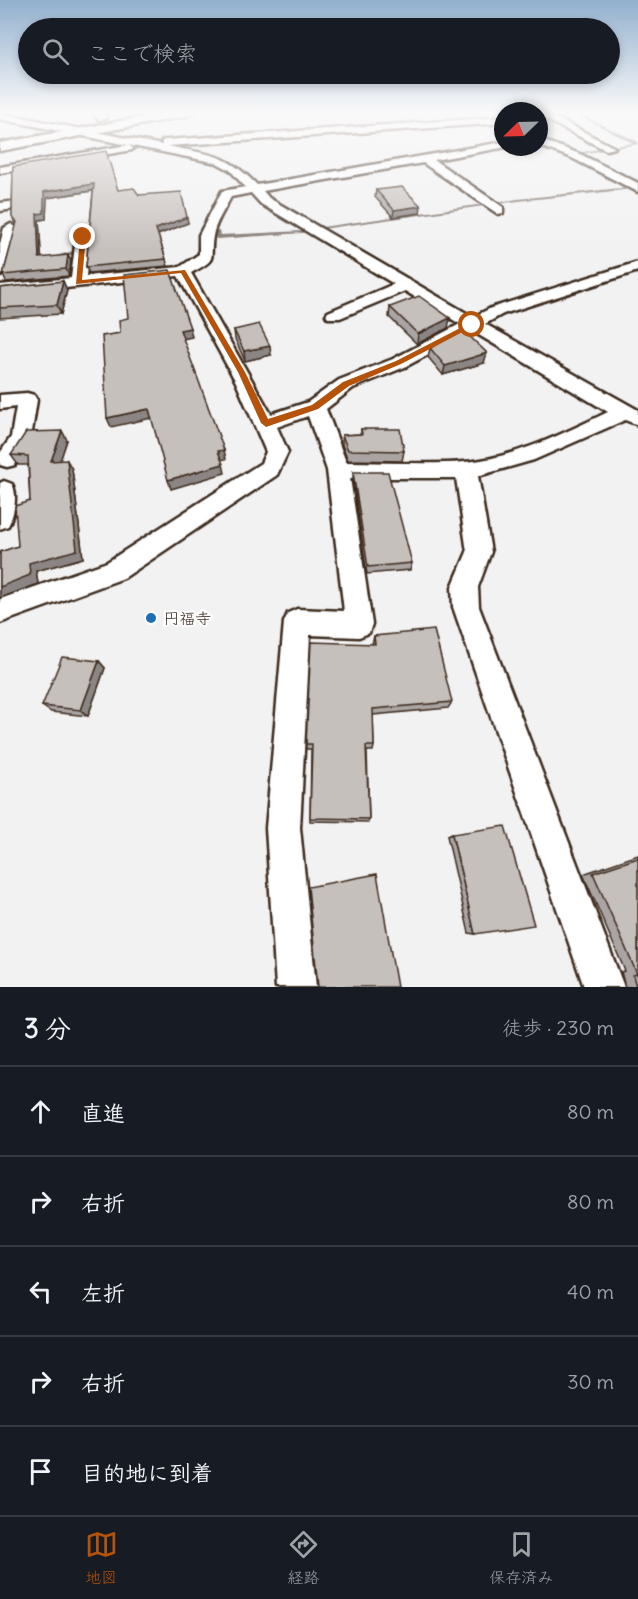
<!DOCTYPE html>
<html lang="ja">
<head>
<meta charset="utf-8">
<style>
	body { margin:0; font-family:Delius,"Klee One",sans-serif; background:#242831; color:#f1f3f6 }
	.compass { position:absolute; left:494px; top:102px; width:54px; height:54px; border-radius:50%; background:#171b24; box-shadow:0 3px 9px #0003; rotate:247deg }
	.stop { position:absolute; width:18px; height:18px; margin:-14px; border:4px solid #b45309; border-radius:50%; background:#fff }
	.stop.end { background:#b45309; border-color:#fff; box-shadow:0 2px 6px #0008 }
	.list { margin:0; padding:0; list-style:none }
	h2 { display:flex; justify-content:space-between; align-items:center; height:78px; margin:0; padding:0 24px; font-size:26px }
	h2 small { font-size:20px; font-weight:400; color:#9ea1a6 }
	.list li { display:grid; grid-template-columns:39px 1fr auto; gap:18px; align-items:center; box-sizing:border-box; height:90px; padding:0 24px; border-top:2px solid #363941 }
	.list b { display:block; font-size:22px; white-space:nowrap }
	.list em { font-size:20px; font-style:normal; color:#9ea1a6 }
	.icon { flex:none; width:33px; height:33px; fill:none; stroke:currentColor; stroke-width:2; stroke-linecap:round; stroke-linejoin:round }
	.map { position:relative; flex:none; width:638px; height:987px; overflow:hidden }
	.search { position:absolute; background:#171b24; box-shadow:0 3px 9px #0003; left:18px; right:18px; top:18px; height:66px; display:flex; align-items:center; gap:15px; box-sizing:border-box; padding:0 21px; border-radius:33px; color:#9ea1a6; font-size:22px }
	.sheet { height:528px; background:#171b24 }
	nav { display:flex; justify-content:space-around; align-items:center; box-sizing:border-box; height:84px; border-top:2px solid #363941; background:#171b24; font-size:16px; color:#9ea1a6 }
	nav a { display:grid; justify-items:center; gap:3px }
	nav .on { color:#b45309 }
	.map>svg:first-child { display:block }
	.lines { fill:none; stroke-linecap:round; stroke-linejoin:round }
	.stream { fill:#827770; fill-rule:evenodd }
	.minor-casing { stroke:#3b2a1e; stroke-width:5 }
	.tertiary-casing { stroke:#3b2a1e; stroke-width:5 }
	.minor { fill:#fff; fill-rule:evenodd }
	.tertiary { fill:#fff; fill-rule:evenodd }
	.wall { fill:#aaa5a3; stroke:#3b2a1e; stroke-width:1.5 }
	.shaded-wall { fill:#8b8684; stroke:#3b2a1e; stroke-width:1.5 }
	.building { fill:#c6c0bd; stroke:#3b2a1e; stroke-width:1.5 }
	.route { fill:#b45309 }
	.poi-dot { fill:#1f6fb2; stroke:#fff; stroke-width:2 }
	.labels { text-anchor:middle; stroke-width:4.5; stroke-linejoin:round; paint-order:stroke }
	.poi-label { font-size:16px; fill:#3b2a1e; stroke:#fff; text-anchor:start }
</style>
</head>
<body>
<div class="map">
<svg width="638" height="987" viewBox="0 0 638 987">
	<rect width="100%" height="100%" fill="#f3f2f2"/>
	<filter id="ink" filterUnits="userSpaceOnUse"><feTurbulence type="fractalNoise" baseFrequency=".0167" numOctaves="2"/><feDisplacementMap in="SourceGraphic" scale="12" xChannelSelector="R" yChannelSelector="G"/><feConvolveMatrix kernelMatrix="1 2 1 2 8 2 1 2 1" color-interpolation-filters="sRGB"/></filter>
	<g filter="url(#ink)">
		<g class="lines">
			<g class="stream">
				<path d="M575,112h11v1l-6,1 58,28v2l-62,11 1,-2 56,-10 -58,-29z"/>
				<path d="M627,184h4l5,4 -2,1 -116,12 -196,28 -2,-1 2,-1 196,-28 111,-12 -2,-2z"/>
				<path d="M212,231h7l1,4 82,-4 2,1 -2,1 -85,6 -3,-2v-4h-2z"/>
				<path d="M83,248l3,2 -1,1 -36,10 -3,-2z"/>
			</g>
			<g class="minor-casing">
				<g id="minor">
					<path d="M92,112h9l6,6 -8,2z"/>
					<path d="M0,113l162,32v-4l4,-1 337,-23v6l-336,23c43,9 58,6 90,39l246,-43v5h4l-73,13 69,47v6l-5,1 -75,-51 -160,28 6,7 204,119 18,-9 147,-46v9l-135,43 -18,10 153,86v15l-13,-5 -91,40 -56,16 13,76 -13,35 1,20 145,380h-40l-131,-380 -1,-20 15,-35 -11,-74h-106l22,146 -3,9 -10,4 -49,-2 -10,193 16,159h-40l-10,-159 18,-206 4,-9 9,-4 47,2 -17,-141 -19,-54 -31,11 11,25 -11,23 -153,103 -124,45v-24l107,-37 154,-99 5,-11 -30,-70 -58,-106 -178,19v-10l71,-7 5,-41 7,-4 7,4 -4,39 94,-9 19,-13v-19l23,-44 23,-4 -15,-17 -13,-7 -89,-18 5,3 -1,2 -132,23v-6l128,-22 -128,-26zM251,193l10,11 133,80 -66,28 -2,3 2,3h12l65,-27 55,33 -67,35 -54,21 -31,22 -37,12 -80,-141c28,-15 18,-12 22,-37 2,-13 12,-27 18,-39zM472,331l136,81c-44,21 -93,46 -143,50 -39,3 -80,0 -119,0l-20,-53 27,-21 52,-21z"/>
					<path d="M543,114h6l66,34 -9,2 -63,-32z"/>
					<path d="M539,139l41,15 58,29v9l-66,-34 -33,-12z"/>
					<path d="M9,202l5,1v6l-14,2v-8z"/>
					<path d="M11,224l7,4 -11,44 -7,4v-32l4,-16z"/>
					<path d="M27,393l7,2 3,5 -6,38 -16,27 -8,2 -7,-2v-12l11,-16 5,-30 -16,2v-14z"/>
					<path d="M4,481l8,3c6,11 2,31 -4,42l-8,3v-46z"/>
				</g>
			</g>
			<g class="tertiary-casing">
				<path id="tertiary" d="M170,112h23l-6,4 -187,35v-8z"/>
			</g>
			<use href="#minor" class="minor"/>
			<use href="#tertiary" class="tertiary"/>
		</g>
		<g class="wall">
			<path d="M13,167l126,28 49,28 -30,12 10,31 -79,7 -3,-6 7,-76 -46,7 -1,21 -7,1 2,38 30,3 -2,15 -63,6 -3,-7 14,-50 -5,-8z"/>
			<path d="M376,190l44,23 -27,4 -18,-20z"/>
			<path d="M63,281l4,9 -6,24 -61,4v-30z"/>
			<path d="M390,307l58,21 -31,16 -28,-27z"/>
			<path d="M234,330l37,25 -26,6 -10,-22z"/>
			<path d="M430,348l54,15 -41,12 -15,-18z"/>
			<path d="M361,429l43,22 -2,10 -54,-1 -6,-15v-10l19,-1z"/>
			<path d="M62,431l5,9 -7,20 12,9 11,89 -47,13 2,13 -38,14v-46l18,-6 12,-45 -2,-36h-10l-7,-10z"/>
			<path d="M353,472l59,91 -2,7 -43,4 -14,-94z"/>
			<path d="M374,636l78,66 -4,6 -75,7 1,31 -1,5h-6l2,68 -1,3 -58,-1 1,-72h-5v-5l66,-100z"/>
			<path d="M99,661l6,7 -17,48 -37,-4 -9,-6z"/>
			<path d="M452,834l23,100 -6,-1 -22,-97z"/>
			<path d="M638,855v132h-13l-4,-15 4,-1 -42,-97z"/>
		</g>
		<g class="shaded-wall">
			<path d="M94,184l2,6 -49,8 -1,21 -7,1 3,45 -3,-7 -2,-44 7,-22z"/>
			<path d="M421,206l-1,7 -27,4 1,-7z"/>
			<path d="M187,217l1,6 -31,12 -1,-6z"/>
			<path d="M68,255l3,6 -2,15 -3,-7z"/>
			<path d="M63,281l4,9 -6,24 -4,-9z"/>
			<path d="M450,318l-2,10 -31,16 1,-10z"/>
			<path d="M190,328l2,9 -10,2 -2,-9z"/>
			<path d="M270,346l1,9 -26,6 -1,-10z"/>
			<path d="M487,353l-3,10 -41,12 2,-9z"/>
			<path d="M149,409l3,9 -41,9 -4,-9z"/>
			<path d="M62,431l5,9 -10,30 -6,-9z"/>
			<path d="M224,450l2,9 -6,1 -2,-9z"/>
			<path d="M67,460l5,9 11,89 -47,13 2,13 -38,14v-11l29,-24z"/>
			<path d="M223,464l2,9 -54,16 -3,-9z"/>
			<path d="M99,661l6,7 -17,48 -7,-6z"/>
		</g>
		<g class="building">
			<path d="M106,151l12,39 16,-2 5,7 42,-3 6,25 -31,12 10,30 -80,8 8,-83 -50,8v21l-7,1 2,44 29,-3 -2,14 -63,6 14,-53 -5,-5 1,-50z"/>
			<path d="M402,187l19,19 -27,4 -18,-20z"/>
			<path d="M170,270l20,58 -10,2 44,120 -6,1 5,13 -55,16 -19,-71 -42,9 -5,-82 18,-3 -1,-13 9,-2 -4,-43z"/>
			<path d="M63,281l-6,24 -57,3v-20z"/>
			<path d="M419,296l31,22 -32,16 -28,-27z"/>
			<path d="M259,324l11,22 -26,5 -10,-21z"/>
			<path d="M463,330l24,23 -42,13 -15,-18z"/>
			<path d="M361,429h39l4,22 -56,-1 -6,-15 20,-1z"/>
			<path d="M62,431l-11,30 16,-1 10,90 -48,13 1,12 -30,12v-35l18,-6 -3,-40 15,-5 -2,-45 -17,-1 15,-23z"/>
			<path d="M353,472h35l24,91 -44,4z"/>
			<path d="M434,630l18,72 -79,7 1,37h-8l3,73 -59,-1 2,-74h-6l5,-102 64,2 -1,-8z"/>
			<path d="M62,657l37,4 -18,49 -39,-4z"/>
			<path d="M505,826l29,99 -59,9 -23,-100z"/>
			<path d="M638,858v129h-2l-3,-12 4,-1 -44,-101z"/>
			<path d="M377,874l20,113h-79l-10,-100z"/>
		</g>
	</g>
	<linearGradient id="sky" x2="0" y2="1"><stop stop-color="#92b0ce"/><stop offset="0.45" stop-color="#faf9f9"/><stop offset="1" stop-color="#faf9f9" stop-opacity="0"/></linearGradient>
	<rect width="638" height="250" fill="url(#sky)"/>
	<path class="route" d="M83,236l3,1 -4,43 103,-10 60,102 23,47 44,-14 31,-23 53,-21 74,-38 6,2 -75,39 -52,22 -31,23 -52,18 -5,-4 -23,-51 -57,-99 -105,11 4,-47z"/>
	<circle class="poi-dot" cx="151" cy="618" r="6"/>
	<g class="labels">
		<g class="poi-label">
			<text x="163" y="624">円福寺</text>
		</g>
	</g>
</svg>
<svg class="compass" viewBox="-18 -18 36 36"><path d="M0-13l5 13h-10z" fill="#e53935"/><path d="M0 13l5-13h-10z" fill="#9ea1a6"/></svg>
<div class="stop" style="left:472px;top:325px"></div>
<div class="stop end" style="left:83px;top:237px"></div>
<div class="search"><svg class="icon" aria-label="search" viewBox="0 0 24 24"><circle cx="10" cy="10" r="6"/><path d="M15 15l6 6"/></svg>ここで検索</div>
</div>
<section class="sheet">
<h2>3 分<small>徒歩 · 230 m</small></h2>
<ul class="list">
<li><svg class="icon" aria-label="ahead" viewBox="0 0 24 24"><path d="M12 20V5M6 11l6-6 6 6"/></svg><div><b>直進</b></div><em>80 m</em></li>
<li><svg class="icon" aria-label="right" viewBox="0 0 24 24"><path d="M7 20v-9h11M14 6l5 5-5 5"/></svg><div><b>右折</b></div><em>80 m</em></li>
<li><svg class="icon" aria-label="left" viewBox="0 0 24 24"><path d="M17 20v-9H6M10 6l-5 5 5 5"/></svg><div><b>左折</b></div><em>40 m</em></li>
<li><svg class="icon" aria-label="right" viewBox="0 0 24 24"><path d="M7 20v-9h11M14 6l5 5-5 5"/></svg><div><b>右折</b></div><em>30 m</em></li>
<li><svg class="icon" aria-label="arrive" viewBox="0 0 24 24"><path d="M6 21V4h12l-3 4 3 4H6"/></svg><div><b>目的地に到着</b></div></li>
</ul>
</section>
<nav>
<a class="on"><svg class="icon" aria-label="map" viewBox="0 0 24 24"><path d="M3 6l6-2 6 2 6-2v14l-6 2-6-2-6 2zM9 4v14M15 6v14"/></svg>地図</a>
<a><svg class="icon" aria-label="directions" viewBox="0 0 24 24"><path d="M12 3l9 9-9 9-9-9zM9 14v-3h6M13 9l2 2-2 2"/></svg>経路</a>
<a><svg class="icon" aria-label="saved" viewBox="0 0 24 24"><path d="M7 4h10v16l-5-4-5 4z"/></svg>保存済み</a>
</nav>
</body>
</html>
